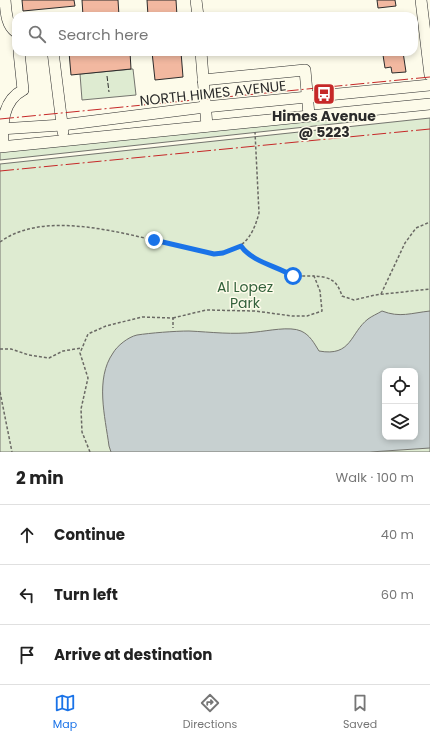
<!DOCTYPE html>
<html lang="en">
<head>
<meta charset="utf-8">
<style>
	body { margin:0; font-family:Poppins,sans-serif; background:#f2f2f2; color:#222 }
	.controls { position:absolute; right:12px; bottom:12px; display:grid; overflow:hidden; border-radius:8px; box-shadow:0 2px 6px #0003 }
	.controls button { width:36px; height:36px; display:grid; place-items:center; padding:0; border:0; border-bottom:1px solid #e0e0e0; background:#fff; color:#222; font:20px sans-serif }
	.stop { position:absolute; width:12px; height:12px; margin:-9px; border:3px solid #1a73e8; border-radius:50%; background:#fff }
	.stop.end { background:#1a73e8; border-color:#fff; box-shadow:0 1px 4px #0008 }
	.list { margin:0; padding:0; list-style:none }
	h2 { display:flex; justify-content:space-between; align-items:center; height:52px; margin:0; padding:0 16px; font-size:17px }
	h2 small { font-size:13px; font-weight:400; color:#767676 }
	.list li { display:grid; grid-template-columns:26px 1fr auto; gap:12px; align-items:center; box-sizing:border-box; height:60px; padding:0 16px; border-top:1px solid #e0e0e0 }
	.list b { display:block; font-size:15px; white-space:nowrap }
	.list em { font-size:13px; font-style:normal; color:#767676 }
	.icon { flex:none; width:22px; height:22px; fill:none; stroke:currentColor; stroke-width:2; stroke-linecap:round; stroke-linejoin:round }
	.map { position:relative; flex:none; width:430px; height:452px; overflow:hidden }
	.search { position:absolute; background:#fff; box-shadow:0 2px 6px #0003; left:12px; right:12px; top:12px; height:44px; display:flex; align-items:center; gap:10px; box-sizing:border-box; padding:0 14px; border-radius:12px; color:#767676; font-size:15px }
	.sheet { height:232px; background:#fff }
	nav { display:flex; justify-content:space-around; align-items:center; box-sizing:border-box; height:56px; border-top:1px solid #e0e0e0; background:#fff; font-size:11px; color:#767676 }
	nav a { display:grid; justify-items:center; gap:2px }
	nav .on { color:#1a73e8 }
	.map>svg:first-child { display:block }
	.green { fill:#deebd1; stroke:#74746e; fill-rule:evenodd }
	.water { fill:#c7d0d0; stroke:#74746e; fill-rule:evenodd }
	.building { fill:#f2b8a0; stroke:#2b2b2b }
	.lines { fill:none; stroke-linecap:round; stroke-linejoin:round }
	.minor-casing { stroke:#2b2b2b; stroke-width:12 }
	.path { stroke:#6a6964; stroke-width:1.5; stroke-dasharray:3 2; stroke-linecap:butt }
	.minor { stroke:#fdfbea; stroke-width:11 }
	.fence { stroke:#2b2b2b; stroke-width:1; stroke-dasharray:5 2; stroke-linecap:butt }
	.power { stroke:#c62828; stroke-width:1; stroke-dasharray:14 3 2 3; stroke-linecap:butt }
	.route { stroke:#1a73e8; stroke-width:5 }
	.labels { text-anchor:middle; stroke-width:3; stroke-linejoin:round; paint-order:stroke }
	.street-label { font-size:14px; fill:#2b2b2b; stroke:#fdfbea }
	.poi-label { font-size:14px; font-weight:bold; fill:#2b2b2b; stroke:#fdfbea }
	.park-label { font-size:14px; fill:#34623c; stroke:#fdfbea }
</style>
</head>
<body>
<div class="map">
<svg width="430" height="452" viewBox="0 0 430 452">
	<rect width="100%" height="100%" fill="#fdfbea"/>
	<g class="green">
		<path d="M133,69l3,26 -54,5 -2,-26z"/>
		<path d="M361,115v6l-361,39v-8z"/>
		<path d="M430,118v334h-430v-288zM385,371h30v66h-30z"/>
	</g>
	<path class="water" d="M382,311c18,7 29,2 48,0v137l-60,4h-259l-2,-6c-4,-30 -14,-67 4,-93 4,-7 15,-16 24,-18 13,-2 38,-4 52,-4 22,1 44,4 67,1 11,-1 34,-6 45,-1 9,4 13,12 18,20 33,6 31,-18 49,-32 4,-3 9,-5 14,-8zM385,371h30v66h-30z"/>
	<g class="building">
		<path d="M22,0h52l1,6 -52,5z"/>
		<path d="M82,0h36l1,16h-36z"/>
		<path d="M147,0h29l1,16h-29z"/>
		<path d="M377,0h18l1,6 -18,2z"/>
		<path d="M69,52h61l1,17 -60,6z"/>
		<path d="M152,52h29l2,25 -28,3z"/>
		<path d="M390,52h13l3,20 -14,1 -1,-6 -6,1 -2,-13 7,-1z"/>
	</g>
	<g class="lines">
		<g class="minor-casing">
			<g id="minor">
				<path d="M5,0c1,11 1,25 11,32"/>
				<path d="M196,0l2,16"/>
				<path d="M421,0l9,75"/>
				<path d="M53,52l10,80"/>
				<path d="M201,52l6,74"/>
				<path d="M203,80l102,-10 4,45"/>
				<path d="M0,129l62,-4 143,-18 225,-22"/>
				<path d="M3,146c-1,-21 -1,-45 20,-56l-4,-38"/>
				<path d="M0,147l430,-43"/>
			</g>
		</g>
		<g class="path">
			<path d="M0,242c53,-39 154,2 214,12 27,-3 38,-14 45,-41l-4,-81"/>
			<path d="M241,246l3,4 23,14 13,4 13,8h21"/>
			<path d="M381,294l24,-51 11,-15 14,-6"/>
			<path d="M173,318l33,-8 49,1 37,5h15l15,-5 -2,-20 -6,-15c16,1 23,4 28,20l12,4 21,-5 55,-6"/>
			<path d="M0,349h11l18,6 20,3 14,-7 19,-3"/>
			<path d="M0,392l12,60"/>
			<path d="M90,452l-8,-20 -1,-23 7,-31 -8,-25 8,-19 18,-8 36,-9 31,1v10"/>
		</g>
		<use href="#minor" class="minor"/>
		<path class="fence" d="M107,76l2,16"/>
		<g class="power">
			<path d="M0,119l430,-42"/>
			<path d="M0,171l430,-42"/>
		</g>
	</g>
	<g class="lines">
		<path class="route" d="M154,240l60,14 9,-1 18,-7c11,16 36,20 52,30"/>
	</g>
	<defs>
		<g id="bus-square" transform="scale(1.15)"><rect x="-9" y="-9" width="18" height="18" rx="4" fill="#c62828" stroke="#fdfbea"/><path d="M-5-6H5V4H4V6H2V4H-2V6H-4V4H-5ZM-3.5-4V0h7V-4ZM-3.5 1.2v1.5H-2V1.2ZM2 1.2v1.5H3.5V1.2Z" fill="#fff"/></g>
	</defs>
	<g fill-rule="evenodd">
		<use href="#bus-square" x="324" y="94"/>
	</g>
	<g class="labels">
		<g class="street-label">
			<text transform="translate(213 93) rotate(-6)" y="5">NORTH HIMES AVENUE</text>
		</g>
		<g class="poi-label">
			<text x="324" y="121">Himes Avenue<tspan x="324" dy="16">@ 5223</tspan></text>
		</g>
		<g class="park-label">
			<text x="245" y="292">Al Lopez<tspan x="245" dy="16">Park</tspan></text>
		</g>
	</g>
</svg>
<div class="controls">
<button><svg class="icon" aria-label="locate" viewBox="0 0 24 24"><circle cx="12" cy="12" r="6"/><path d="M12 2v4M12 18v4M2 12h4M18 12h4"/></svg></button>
<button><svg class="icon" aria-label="layers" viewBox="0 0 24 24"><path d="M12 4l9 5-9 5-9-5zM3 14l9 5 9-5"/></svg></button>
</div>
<div class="stop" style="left:293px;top:276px"></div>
<div class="stop end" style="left:154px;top:240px"></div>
<div class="search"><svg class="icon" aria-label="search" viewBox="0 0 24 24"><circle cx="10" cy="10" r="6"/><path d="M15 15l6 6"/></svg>Search here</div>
</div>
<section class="sheet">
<h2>2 min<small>Walk · 100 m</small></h2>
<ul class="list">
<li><svg class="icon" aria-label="ahead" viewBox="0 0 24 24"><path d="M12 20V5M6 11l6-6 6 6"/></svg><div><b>Continue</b></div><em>40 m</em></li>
<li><svg class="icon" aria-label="left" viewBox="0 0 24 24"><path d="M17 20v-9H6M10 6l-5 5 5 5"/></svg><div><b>Turn left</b></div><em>60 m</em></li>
<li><svg class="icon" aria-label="arrive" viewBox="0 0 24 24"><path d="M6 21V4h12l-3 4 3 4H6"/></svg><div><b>Arrive at destination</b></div></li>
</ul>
</section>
<nav>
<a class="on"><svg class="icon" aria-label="map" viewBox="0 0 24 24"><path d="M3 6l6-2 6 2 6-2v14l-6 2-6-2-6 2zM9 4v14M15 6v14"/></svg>Map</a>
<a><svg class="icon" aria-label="directions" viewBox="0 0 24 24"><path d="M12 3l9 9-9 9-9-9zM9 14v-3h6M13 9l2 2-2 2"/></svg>Directions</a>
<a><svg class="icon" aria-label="saved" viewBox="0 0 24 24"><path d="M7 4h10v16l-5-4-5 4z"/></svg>Saved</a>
</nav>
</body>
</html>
